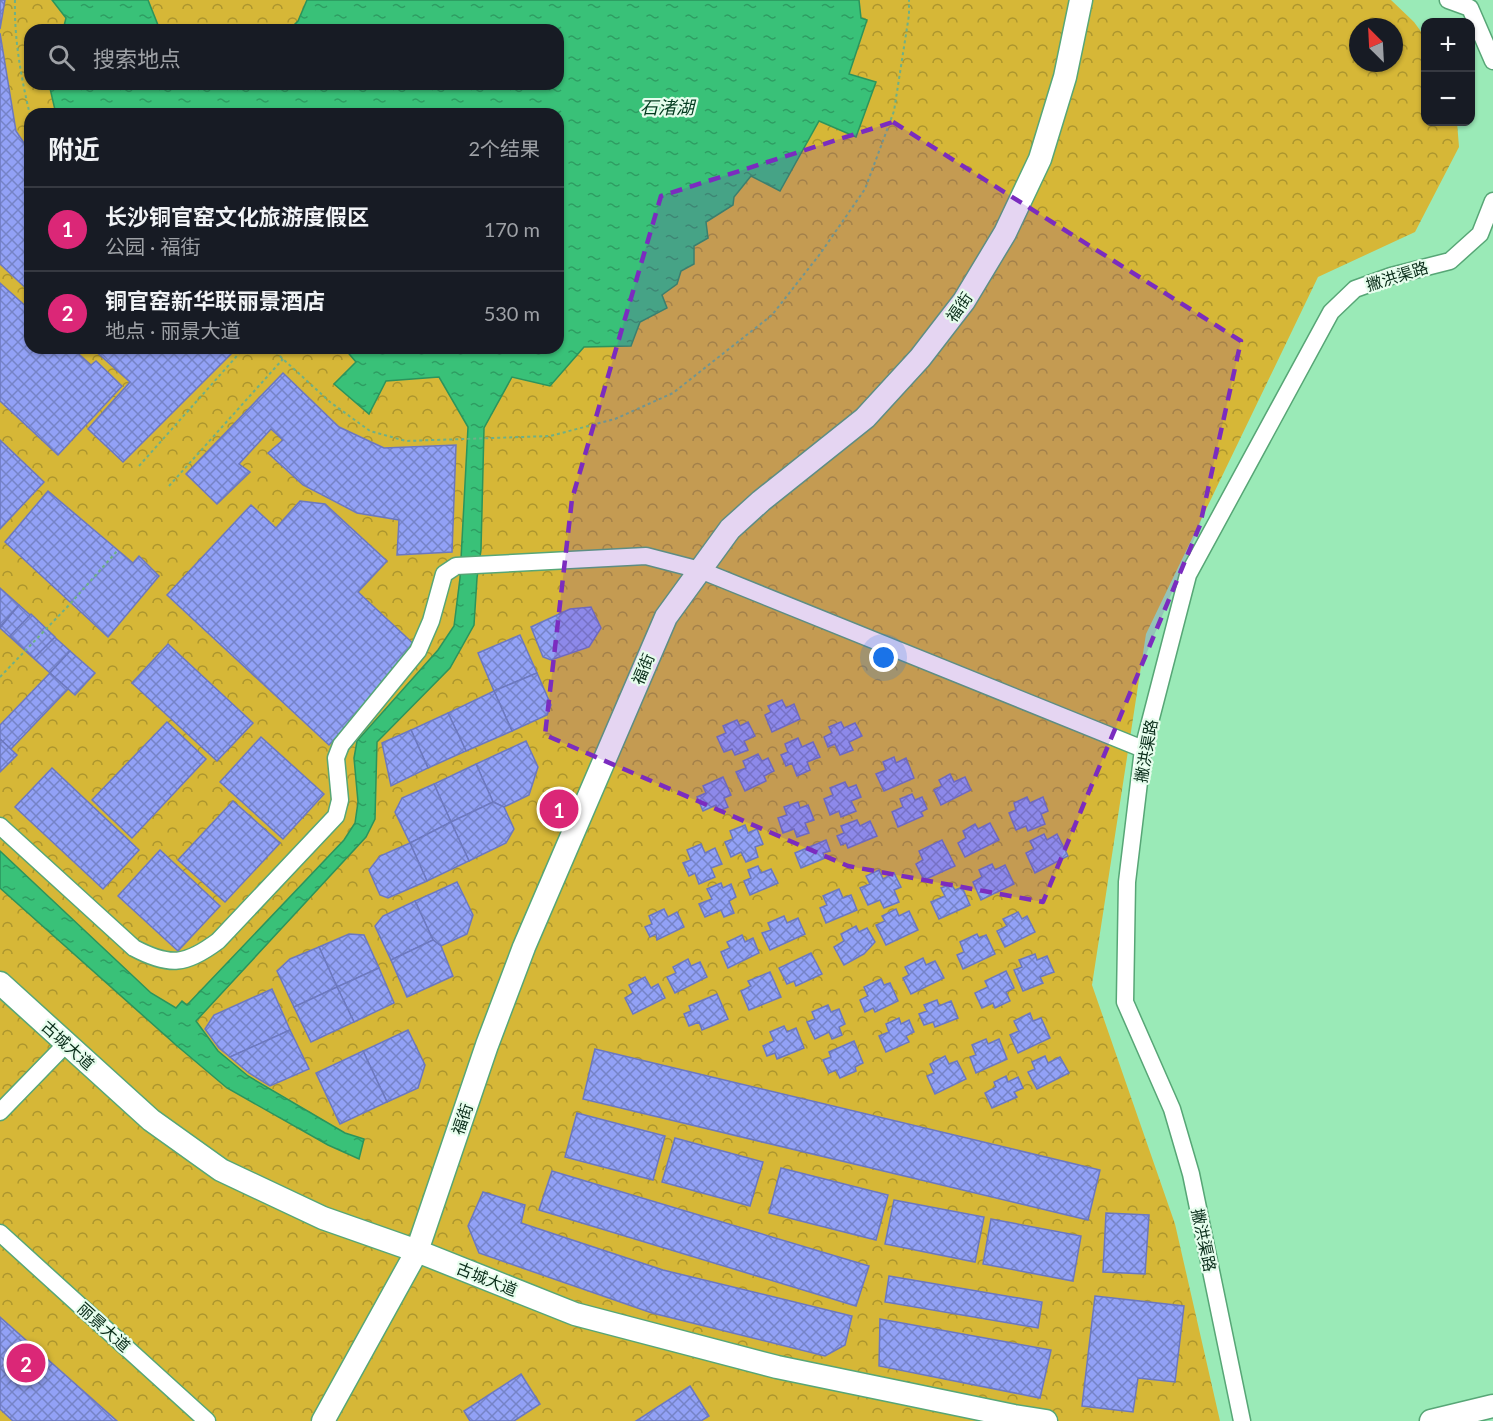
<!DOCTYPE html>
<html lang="zh">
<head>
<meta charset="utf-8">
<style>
	body { margin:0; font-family:Lato,"Noto Sans SC",sans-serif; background:#20242c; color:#f1f3f6 }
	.controls { position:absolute; right:18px; top:18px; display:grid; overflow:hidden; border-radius:12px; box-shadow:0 2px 4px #0004 }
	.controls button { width:54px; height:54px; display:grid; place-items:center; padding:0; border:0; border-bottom:2px solid #363941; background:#171b24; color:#f1f3f6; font:30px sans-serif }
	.compass { position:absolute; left:1349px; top:18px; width:54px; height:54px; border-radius:50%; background:#171b24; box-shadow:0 2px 4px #0004; rotate:336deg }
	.you { position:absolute; left:884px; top:658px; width:21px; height:21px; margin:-15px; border:4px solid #fff; border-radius:50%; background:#1a73e8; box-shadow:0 0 0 9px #1a73e833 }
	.badge { display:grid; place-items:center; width:39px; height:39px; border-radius:50%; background:#db2777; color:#fff; font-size:20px; font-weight:700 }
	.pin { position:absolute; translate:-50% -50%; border:3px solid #fff; box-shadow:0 2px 6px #0006 }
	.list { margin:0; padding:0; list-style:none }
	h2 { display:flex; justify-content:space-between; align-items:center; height:78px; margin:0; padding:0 24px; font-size:26px }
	h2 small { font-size:20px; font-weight:400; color:#9ea1a6 }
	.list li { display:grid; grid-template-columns:39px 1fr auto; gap:18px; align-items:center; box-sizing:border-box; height:84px; padding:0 24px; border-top:2px solid #363941 }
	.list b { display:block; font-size:22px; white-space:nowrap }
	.list p { margin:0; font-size:20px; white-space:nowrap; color:#9ea1a6 }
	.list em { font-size:20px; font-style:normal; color:#9ea1a6 }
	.icon { flex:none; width:33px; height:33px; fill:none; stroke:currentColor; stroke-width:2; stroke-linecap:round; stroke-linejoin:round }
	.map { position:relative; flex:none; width:1493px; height:1421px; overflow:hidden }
	.search { position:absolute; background:#171b24; box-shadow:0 2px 4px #0004; left:24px; top:24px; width:540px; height:66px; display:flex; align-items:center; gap:15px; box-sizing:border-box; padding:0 21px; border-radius:18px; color:#9ea1a6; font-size:22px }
	.panel { position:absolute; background:#171b24; box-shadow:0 2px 4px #0004; left:24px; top:108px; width:540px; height:246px; border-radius:18px }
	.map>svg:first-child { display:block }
	.forest { fill:url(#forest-crowns); fill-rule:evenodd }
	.water { fill:url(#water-ripples); stroke:#2b945c; stroke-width:1.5 }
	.building { fill:url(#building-cross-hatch); stroke:#6c78be; stroke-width:1.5 }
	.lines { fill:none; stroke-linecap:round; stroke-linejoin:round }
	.street-casing { stroke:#57a676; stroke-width:19 }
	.secondary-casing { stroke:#57a676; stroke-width:25 }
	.path { stroke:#6eb087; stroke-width:2; stroke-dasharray:3 3; stroke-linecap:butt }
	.street { stroke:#fff; stroke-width:16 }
	.secondary { stroke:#fff; stroke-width:22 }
	.marked { fill:#7b2cbf; fill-opacity:0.2; stroke:#7b2cbf; stroke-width:4.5; stroke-dasharray:12 8; stroke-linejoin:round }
	.labels { text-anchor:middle; stroke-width:4.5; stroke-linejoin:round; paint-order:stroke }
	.street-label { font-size:16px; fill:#092c19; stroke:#e6fded }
	.water-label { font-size:18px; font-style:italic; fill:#023b1f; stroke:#e6fded }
</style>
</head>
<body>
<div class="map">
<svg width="1493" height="1421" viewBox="0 0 1493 1421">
	<defs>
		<pattern id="forest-crowns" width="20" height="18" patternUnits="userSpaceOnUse" patternTransform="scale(1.5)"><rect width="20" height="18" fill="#d6b737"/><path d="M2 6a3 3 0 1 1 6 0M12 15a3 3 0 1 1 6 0" fill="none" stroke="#ac952e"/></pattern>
		<pattern id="water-ripples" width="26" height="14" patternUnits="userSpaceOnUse" patternTransform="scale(1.5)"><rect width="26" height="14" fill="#39c178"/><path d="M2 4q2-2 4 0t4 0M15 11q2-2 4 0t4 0" fill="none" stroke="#2e9d62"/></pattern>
		<pattern id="building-cross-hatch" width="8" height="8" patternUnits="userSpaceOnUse" patternTransform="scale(1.5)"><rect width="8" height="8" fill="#92a1f6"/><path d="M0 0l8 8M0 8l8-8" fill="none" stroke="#7583c6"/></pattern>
	</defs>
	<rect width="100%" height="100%" fill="#9aeab7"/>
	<path class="forest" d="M0,0h1391l23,22 11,15 1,85h31l2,25 -44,85 -97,45 -172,357 -54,351 83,239 45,197h-1220zM1358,27h36v36h-36zM30,30h528v54h-528zM30,114h528v234h-528z"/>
	<g class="water">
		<path d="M52,0h96l10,25 4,5h-99l3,-12z"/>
		<path d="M307,0h552l2,18 6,2 -18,54 27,8 -20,55 -37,-16 -39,70 -29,-15 -17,21 -1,8 -27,17 2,16 -14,8v18l-13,7 -4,13 -15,11 5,13 -27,14 -9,24 -47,1 -34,39 -38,-9 -28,51 -3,122 -4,28 -3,47 -24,43 -73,74 -2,77 -9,18 -170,184 22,30 30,25 97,57 19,6 -5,20 -31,-14 -101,-57 -51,-43 -176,-157v-37l151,142 25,15 6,-7 5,4 157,-165 11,-17 3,-21 -4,-44 3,-17 81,-91 16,-24 6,-48 8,-151 -29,-50 -53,4 -17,33 -35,-30 22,-22 -12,-14h214v-234h-500l-3,-4 -6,-26h509v-54h-269l9,-9z"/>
	</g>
	<g class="building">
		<path d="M0,0h5l-5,29z"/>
		<path d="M0,33l16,98 14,21v140l-30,-28z"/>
		<path d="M0,283l30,27v38h42l19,17 5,-4 26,25 -64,69 -58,-54z"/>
		<path d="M92,348h145l-114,114 -35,-33 42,-47z"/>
		<path d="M283,373l56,54 45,21 72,-3 -4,107 -55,3 2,-35 -42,-7 -54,-28 -35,-32 15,-13 -12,-11 -32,35 11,8 -33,32 -31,-30z"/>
		<path d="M0,440l44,42 -44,47z"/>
		<path d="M48,491l85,72 6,-7 20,20 -51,61 -103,-95z"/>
		<path d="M300,501l25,3 62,57 -29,31 61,57 -90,96 -162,-150 84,-90 25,23z"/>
		<path d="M0,588l19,17 -19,22z"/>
		<path d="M19,605l51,46 -20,22 -50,-45z"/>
		<path d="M591,607l10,21 -12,19 -38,13 -8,-3 -12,-30 39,-18z"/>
		<path d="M31,614l24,23 -21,21 -24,-22z"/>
		<path d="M520,635l17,38 -43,18 -16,-38z"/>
		<path d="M168,644l85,79 -36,38 -85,-78z"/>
		<path d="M70,651l25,22 -20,22 -25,-22z"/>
		<path d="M50,673l18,16 -57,60 -11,-10v-14z"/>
		<path d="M537,673l14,32 -4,10 -35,16 -18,-40z"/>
		<path d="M494,691l18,40 -46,20 -18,-38z"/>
		<path d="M782,700l4,8 8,-4 6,15 -28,13 -7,-17 6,-3 -3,-6z"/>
		<path d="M448,713l18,38 -38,17 -17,-38z"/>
		<path d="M737,720l3,6 8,-4 7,14 -11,5 4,9 -13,5 -3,-6 -8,3 -7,-15 9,-4 -3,-7z"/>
		<path d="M167,722l39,37 -74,79 -40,-38z"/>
		<path d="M841,722l3,6 11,-5 7,13 -13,6 4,8 -13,5 -5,-11 -7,3 -4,-10 8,-4 -3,-6z"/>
		<path d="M411,730l17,38 -37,18 -9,-43z"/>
		<path d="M261,737l63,57 -41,45 -63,-57z"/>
		<path d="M798,738l4,9 11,-5 7,15 -13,5 3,8 -13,6 -5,-13 -6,3 -5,-11 7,-3 -3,-8z"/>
		<path d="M0,739l17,16 -17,17z"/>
		<path d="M526,741l12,26 -9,28 -25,12 -11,-5 -17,-38z"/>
		<path d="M758,754l4,7 6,-3 6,13 -10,5 2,5 -21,10 -9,-19 10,-4 -3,-7z"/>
		<path d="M894,757l2,6 10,-5 8,20 -30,13 -8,-17 10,-4 -3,-8z"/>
		<path d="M476,764l17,38 -42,20 -17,-38z"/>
		<path d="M52,768l87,82 -36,39 -88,-82z"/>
		<path d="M950,774l4,8 11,-5 6,13 -30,15 -7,-15 8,-4 -3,-6z"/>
		<path d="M723,777l8,18 -7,3 4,9 -9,4 -3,-6 -13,6 -6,-14 9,-4 -3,-7z"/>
		<path d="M845,782l3,6 8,-3 5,12 -10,4 5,10 -15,6 -2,-6 -9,4 -6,-16 9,-4 -3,-7z"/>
		<path d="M434,784l17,38 -41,21 -15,-31 7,-14z"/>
		<path d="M912,794l3,6 7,-3 5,12 -6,3 2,4 -25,11 -6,-15 11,-5 -3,-8z"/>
		<path d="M1027,797l3,6 13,-6 5,14 -7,3 4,10 -17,7 -2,-5 -10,4 -7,-17 7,-3 -2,-7z"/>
		<path d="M233,801l47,42 -55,59 -47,-42z"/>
		<path d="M493,802l11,5 10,22 -8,14 -37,18 -18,-39z"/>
		<path d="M798,802l2,6 8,-3 6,15 -9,3 4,10 -12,4 -3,-8 -11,4 -5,-15 9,-3 -3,-8z"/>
		<path d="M857,820l3,6 10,-5 7,15 -29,12 -2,-5 -5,2 -4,-9 7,-3 -3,-7z"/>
		<path d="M451,822l18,39 -42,20 -17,-38z"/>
		<path d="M990,823l9,17 -34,17 -7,-14 8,-5 -3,-7 12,-7 3,5z"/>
		<path d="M745,825l3,8 9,-4 6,15 -8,3 3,10 -12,5 -5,-10 -10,5 -6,-15 8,-3 -3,-8z"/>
		<path d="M1044,834l3,6 10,-6 11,22 -33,17 -9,-20 8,-4 -4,-8z"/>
		<path d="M826,840l4,11 -7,2 2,5 -24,10 -6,-15z"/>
		<path d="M942,840l13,26 -31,14 -8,-16 7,-4 -4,-9z"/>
		<path d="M410,843l17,38 -39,17 -8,-3 -11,-25 11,-14z"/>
		<path d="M701,844l4,9 10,-5 7,16 -11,4 4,9 -16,7 -4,-11 -6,3 -6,-13 8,-3 -4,-10z"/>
		<path d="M160,850l60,56 -42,45 -60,-55z"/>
		<path d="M992,864l3,6 10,-5 9,19 -33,16 -8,-18 9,-5 -3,-7z"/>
		<path d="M758,866l3,7 10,-4 7,14 -28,12 -6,-14 7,-3 -3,-8z"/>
		<path d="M879,870l4,9 11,-6 7,14 -7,3 5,12 -15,6 -4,-8 -12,5 -8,-17 10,-4 -4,-8z"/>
		<path d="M457,882l16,33 -6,19 -26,12 -8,-6 -18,-39z"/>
		<path d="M721,883l2,5 8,-4 5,13 -7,4 5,12 -10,4 -3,-7 -16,7 -6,-13 13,-5 -5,-10z"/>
		<path d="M951,884l4,6 7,-3 8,18 -31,14 -8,-17 14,-6 -4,-8z"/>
		<path d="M839,889l4,9 8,-3 6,15 -31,13 -6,-15 7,-3 -4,-9z"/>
		<path d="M415,901l18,39 -42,20 -16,-34 8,-10z"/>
		<path d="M664,909l4,8 9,-5 7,15 -27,13 -1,-6 -6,3 -5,-10 7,-3 -3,-8z"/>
		<path d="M896,909l3,7 10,-5 9,19 -32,15 -10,-20 9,-4 -3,-5z"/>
		<path d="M1018,912l4,7 5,-3 8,16 -30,15 -8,-16 10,-5 -4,-7z"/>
		<path d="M784,916l3,7 11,-5 7,16 -35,16 -8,-17 9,-3 -3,-7z"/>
		<path d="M856,926l3,6 8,-4 8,14 -11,12 -20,11 -10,-18 10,-6 -3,-7z"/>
		<path d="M349,934l15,1 15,33 -42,19 -18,-40z"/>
		<path d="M977,934l2,4 7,-3 9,19 -32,15 -6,-14 7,-3 -4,-10z"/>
		<path d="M742,935l3,7 8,-4 6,15 -31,15 -7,-16 9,-4 -3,-6z"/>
		<path d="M433,940l8,6 12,30 -46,21 -16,-37z"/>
		<path d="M319,947l18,40 -43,20 -17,-36 13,-12z"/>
		<path d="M811,953l11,21 -26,12 -2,-5 -7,3 -8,-16z"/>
		<path d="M1035,954l2,6 10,-4 7,16 -14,5 3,6 -20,8 -9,-21 8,-3 -3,-7z"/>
		<path d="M923,958l3,7 9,-4 9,17 -33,16 -8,-16 6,-3 -4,-8z"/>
		<path d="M688,959l3,7 9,-4 7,15 -32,16 -8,-16 9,-4 -3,-6z"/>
		<path d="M379,968l15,35 -40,19 -17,-35z"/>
		<path d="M1006,971l8,17 -8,4 4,9 -15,7 -2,-5 -11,5 -7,-15 13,-6 -3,-6z"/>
		<path d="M770,972l11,25 -32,13 -8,-19 10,-5 -3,-5z"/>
		<path d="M645,977l6,11 7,-4 7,14 -32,16 -8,-16 8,-5 -4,-8z"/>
		<path d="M881,979l3,6 6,-2 8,18 -23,11 -2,-4 -8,4 -5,-12 8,-4 -4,-9z"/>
		<path d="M337,987l17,35 -43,20 -17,-35z"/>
		<path d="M272,989l18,41 -60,27 -11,-9 -14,-19 9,-14z"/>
		<path d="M717,994l11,25 -26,11 -3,-8 -10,4 -5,-12 7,-3 -2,-5z"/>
		<path d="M937,1000l2,6 12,-5 7,17 -23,9 -2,-5 -9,3 -5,-11 8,-3 -3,-6z"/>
		<path d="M828,1005l3,7 8,-3 6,15 -6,3 3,8 -10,4 -3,-7 -14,7 -8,-17 8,-3 -3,-7z"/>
		<path d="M1030,1013l3,8 8,-3 9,20 -32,15 -8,-18 9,-4 -5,-10z"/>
		<path d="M899,1018l2,6 8,-4 5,12 -8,4 3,6 -23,10 -7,-16 10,-4 -3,-8z"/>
		<path d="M784,1026l3,6 9,-4 8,20 -27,11 -2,-6 -8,3 -4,-10 11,-5 -4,-9z"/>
		<path d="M290,1030l19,39 -39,17 -21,-13 -19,-16z"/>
		<path d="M408,1030l17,35 -7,23 -31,14 -24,-51z"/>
		<path d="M986,1039l2,5 11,-5 8,20 -31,14 -6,-16 6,-2 -4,-10z"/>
		<path d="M854,1041l9,22 -8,4 1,4 -16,7 -4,-8 -7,3 -6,-13 8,-3 -2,-5z"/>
		<path d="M595,1049l505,121 -12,50 -505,-121z"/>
		<path d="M363,1051l24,51 -47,22 -24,-51z"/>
		<path d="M945,1056l4,8 8,-3 9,18 -31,15 -8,-18 7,-3 -4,-9z"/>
		<path d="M1045,1056l3,7 12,-6 9,16 -32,16 -9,-17 7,-3 -3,-7z"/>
		<path d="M1006,1076l2,6 10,-5 5,11 -9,4 3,5 -25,11 -7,-15 11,-6 -2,-5z"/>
		<path d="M577,1113l88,23 -12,44 -88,-23z"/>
		<path d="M675,1138l88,24 -13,44 -88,-24z"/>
		<path d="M781,1168l107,27 -12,45 -107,-27z"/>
		<path d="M552,1171l317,95 -13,40 -317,-96z"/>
		<path d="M483,1192l42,13 -4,18 142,47 189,46 -7,29 -20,11 -173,-43 -173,-60 -11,-27z"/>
		<path d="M894,1200l90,17 -9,45 -90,-18z"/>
		<path d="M1106,1213l43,2 -4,59 -42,-2z"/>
		<path d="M991,1219l90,17 -8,45 -90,-17z"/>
		<path d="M889,1276l153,26 -4,26 -153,-26z"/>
		<path d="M1095,1296l89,10 -9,76 -37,-4 -5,34 -51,-6z"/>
		<path d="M0,1317l117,104h-104l-13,-12z"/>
		<path d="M880,1319l171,31 -11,48 -161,-32z"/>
		<path d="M521,1374l19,30 -26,17h-44l-6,-10z"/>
		<path d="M690,1386l19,30 -8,5h-65z"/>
	</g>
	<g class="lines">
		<g class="street-casing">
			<g id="street">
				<path d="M1448,0l22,8 23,53"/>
				<path d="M0,826l134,122c36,19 52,17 84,-7l118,-125 4,-16 -4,-42 5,-13 77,-94 13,-30 13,-47 12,-8 190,-10 54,14 443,179"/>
				<path d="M0,1112l66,-68"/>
				<path d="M0,1233l207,188"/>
				<path d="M1242,1421l-51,-247 -19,-65 -47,-107 2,-120 16,-133 45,-174 143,-263 24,-23 36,-13 59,-15 30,-27 13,-33"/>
			</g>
		</g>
		<g class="secondary-casing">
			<g id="secondary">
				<path d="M0,983l151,137 70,50 102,48 94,33 158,63 202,53 237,49 32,5"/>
				<path d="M323,1421l94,-170 70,-206 37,-98 142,-330 64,-88 31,-28 104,-83 55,-60 44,-57 41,-68 35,-74 25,-82 16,-77"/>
				<path d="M1431,1421l62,-15"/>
			</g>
		</g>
		<g class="path">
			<path d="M15,0c-1,39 6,77 15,115"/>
			<path d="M271,348l59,54 40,29 36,10 144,-5 65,-17 58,-26 99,-78 48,-61 45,-65 29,-78 15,-96v-15"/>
			<path d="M139,466l105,-118"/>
			<path d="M169,486l114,-127"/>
			<path d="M0,677l71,-74 47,-53"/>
		</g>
		<use href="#street" class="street"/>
		<use href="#secondary" class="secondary"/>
	</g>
	<path class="marked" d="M893,122l348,219 -41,184 -157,377 -195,-36 -303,-131 27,-236 89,-303z"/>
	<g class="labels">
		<g class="street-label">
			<text transform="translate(1397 276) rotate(-17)" y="6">撇洪渠路</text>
			<text transform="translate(959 307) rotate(-55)" y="6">福街</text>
			<text transform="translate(643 669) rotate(-67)" y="6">福街</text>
			<text transform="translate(1146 751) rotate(-80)" y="6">撇洪渠路</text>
			<text transform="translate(68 1045) rotate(42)" y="6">古城大道</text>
			<text transform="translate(462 1119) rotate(-71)" y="6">福街</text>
			<text transform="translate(1204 1240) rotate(78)" y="6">撇洪渠路</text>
			<text transform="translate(487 1279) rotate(22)" y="6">古城大道</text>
			<text transform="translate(104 1327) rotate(42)" y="6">丽景大道</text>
		</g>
		<g class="water-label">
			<text x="667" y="114">石渚湖</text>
		</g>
	</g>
</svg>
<div class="controls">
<button>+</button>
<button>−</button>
</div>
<svg class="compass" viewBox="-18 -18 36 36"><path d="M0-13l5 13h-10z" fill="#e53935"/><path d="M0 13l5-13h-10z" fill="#9ea1a6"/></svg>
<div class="you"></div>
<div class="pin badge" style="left:559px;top:809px">1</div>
<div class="pin badge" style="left:26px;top:1363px">2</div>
<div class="search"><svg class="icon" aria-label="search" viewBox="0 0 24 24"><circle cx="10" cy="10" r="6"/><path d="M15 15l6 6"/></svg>搜索地点</div>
<section class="panel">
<h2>附近<small>2个结果</small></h2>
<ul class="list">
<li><span class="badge">1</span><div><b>长沙铜官窑文化旅游度假区</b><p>公园 · 福街</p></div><em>170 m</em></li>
<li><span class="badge">2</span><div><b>铜官窑新华联丽景酒店</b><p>地点 · 丽景大道</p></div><em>530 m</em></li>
</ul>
</section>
</div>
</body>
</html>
